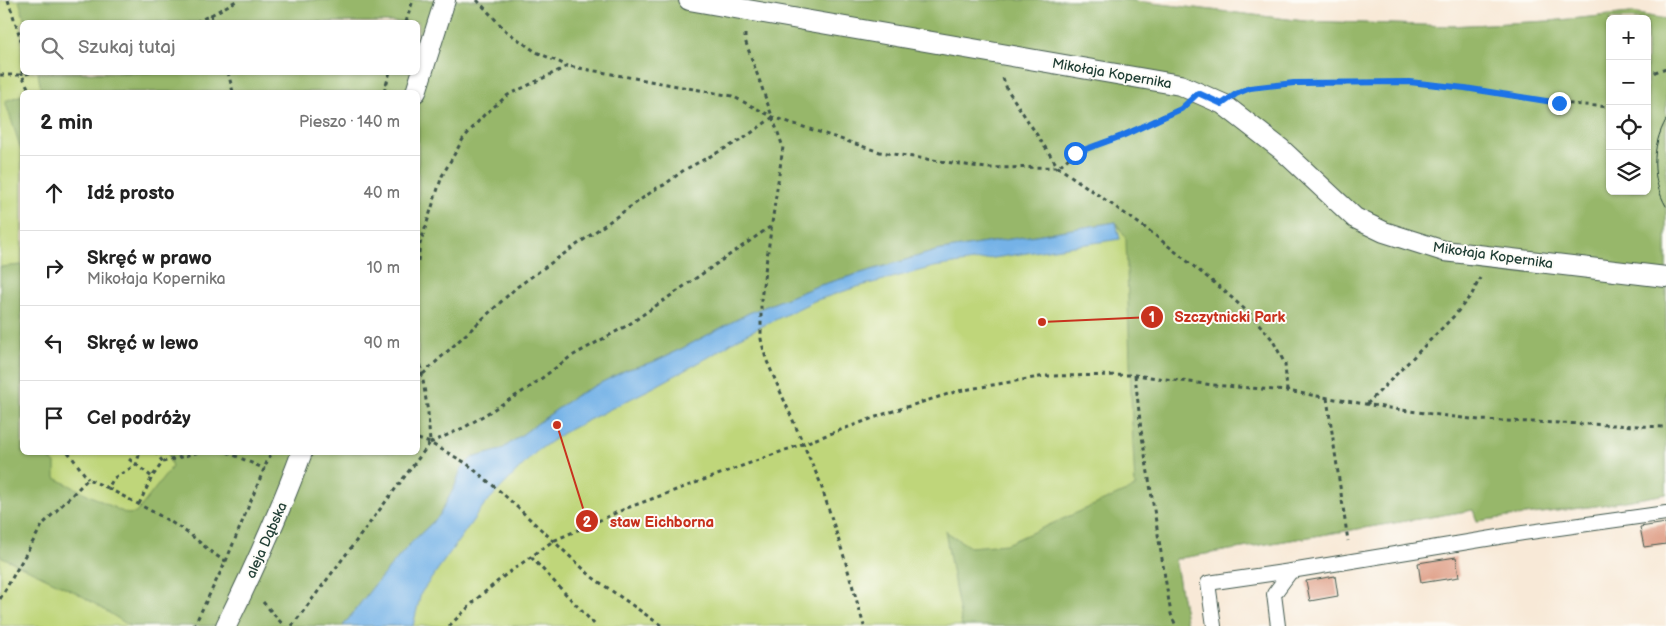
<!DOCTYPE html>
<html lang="pl">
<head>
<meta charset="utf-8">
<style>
	body { margin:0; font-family:"Balsamiq Sans",sans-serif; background:#f6f6f6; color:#222 }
	.controls { position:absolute; right:15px; top:15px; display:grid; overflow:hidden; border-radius:8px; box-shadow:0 1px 4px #0004 }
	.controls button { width:45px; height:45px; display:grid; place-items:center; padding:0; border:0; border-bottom:1px solid #e0e0e0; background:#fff; color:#222; font:25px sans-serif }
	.stop { position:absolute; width:15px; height:15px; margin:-11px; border:4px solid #1a73e8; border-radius:50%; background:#fff }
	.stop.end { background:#1a73e8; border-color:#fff; box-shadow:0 1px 5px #0008 }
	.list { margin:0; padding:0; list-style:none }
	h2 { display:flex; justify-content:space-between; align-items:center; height:65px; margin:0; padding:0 20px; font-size:21px }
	h2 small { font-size:16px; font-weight:400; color:#767676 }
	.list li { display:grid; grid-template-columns:32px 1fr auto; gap:15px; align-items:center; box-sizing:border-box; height:75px; padding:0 20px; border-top:1px solid #e0e0e0 }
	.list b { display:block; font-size:19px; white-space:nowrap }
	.list p { margin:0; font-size:16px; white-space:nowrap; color:#767676 }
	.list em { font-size:16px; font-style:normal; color:#767676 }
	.icon { flex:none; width:28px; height:28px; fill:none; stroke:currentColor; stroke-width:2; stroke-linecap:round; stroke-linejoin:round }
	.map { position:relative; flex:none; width:1666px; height:626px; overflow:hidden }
	.search { position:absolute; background:#fff; box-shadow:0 1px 4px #0004; left:20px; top:20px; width:400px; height:55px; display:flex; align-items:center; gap:12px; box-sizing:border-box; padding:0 18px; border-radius:8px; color:#767676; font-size:19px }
	.panel { position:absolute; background:#fff; box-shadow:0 1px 4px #0004; left:20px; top:90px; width:400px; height:365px; border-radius:8px }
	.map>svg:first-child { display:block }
	.green { fill:#bfd67a; stroke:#6f8a57; fill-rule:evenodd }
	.forest { fill:#97b76a; stroke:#5b7a4f; fill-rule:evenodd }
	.water { fill:#74b2e7; stroke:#4a788e }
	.building { fill:#df9e86 }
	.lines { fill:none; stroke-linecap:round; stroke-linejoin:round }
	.service-casing { stroke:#40574c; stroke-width:16 }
	.pedestrian-casing { stroke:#40574c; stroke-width:22 }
	.path { stroke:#40574c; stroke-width:3; stroke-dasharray:4 4; stroke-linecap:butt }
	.service { stroke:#fff; stroke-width:14 }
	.pedestrian { stroke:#fff; stroke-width:20 }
	.tram { stroke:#1f3d34; stroke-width:1 }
	.route { stroke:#1a73e8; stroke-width:6 }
	.labels { text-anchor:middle; stroke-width:4; stroke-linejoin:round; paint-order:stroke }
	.street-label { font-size:14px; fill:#1f3d34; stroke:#fdfcf7 }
	.leader { fill:none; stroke:#c8321e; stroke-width:2 }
	.callout-dot { fill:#c8321e; stroke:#fdfcf7; stroke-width:2 }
	.mark-label { font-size:15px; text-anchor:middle; font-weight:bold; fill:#fff }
	.callout-label { font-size:15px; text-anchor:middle; font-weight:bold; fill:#c8321e; stroke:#fdfcf7; stroke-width:4; stroke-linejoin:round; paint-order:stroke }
</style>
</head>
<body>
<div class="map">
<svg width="1666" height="626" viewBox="0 0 1666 626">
	<rect width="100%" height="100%" fill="#fdfcf7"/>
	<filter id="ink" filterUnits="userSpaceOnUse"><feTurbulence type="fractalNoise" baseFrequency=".02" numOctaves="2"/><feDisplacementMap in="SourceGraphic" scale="10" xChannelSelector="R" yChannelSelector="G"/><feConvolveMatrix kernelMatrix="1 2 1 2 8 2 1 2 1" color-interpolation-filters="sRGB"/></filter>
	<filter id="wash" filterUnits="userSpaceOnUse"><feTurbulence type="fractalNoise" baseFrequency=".0096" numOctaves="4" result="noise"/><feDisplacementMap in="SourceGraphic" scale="20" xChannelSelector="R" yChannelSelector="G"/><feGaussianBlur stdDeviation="1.12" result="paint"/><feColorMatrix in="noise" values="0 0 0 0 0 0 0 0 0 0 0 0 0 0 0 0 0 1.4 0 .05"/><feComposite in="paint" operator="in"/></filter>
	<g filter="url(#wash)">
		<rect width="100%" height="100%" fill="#f8e9d7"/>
		<path class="green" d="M0,0h1127l177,21 146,5 100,-5 81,-8 35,6v475l-70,12 -119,15 -4,-11 -298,49 12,67h-1187zM1610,19h37v172h-37zM22,22h396v50h-396zM22,92h396v360h-396z"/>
		<g class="forest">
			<path d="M19,0h1108l177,21 146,5 100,-5 81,-8 35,6v475l-70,12 -119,15 -4,-11 -298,49 12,67h-225l-17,-95 25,16 36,-3 129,-57 -3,-64 -6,-184 -10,-17 -180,29 -119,35 -68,27 -66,35 -30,14 -27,8 -51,26 -74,54 -29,8 -11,11 -6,17 -16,30 -30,29 -37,43 -29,38h-213l-51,-32 -79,-38v-289l22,-2v187l21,1 12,10v15l72,36 9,-1 36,-46 -4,-14 250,-1v-360h-388l11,-3 -3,-16 380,-1v-50h-393zM1610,19h37v172h-37z"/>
			<path d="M22,95v57l-17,-51z"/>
		</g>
		<path class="water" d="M1116,222l4,17 -186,28 -77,20 -43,14 -72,35 -33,21 -53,29 -93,47 -27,19 -52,53 -63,88 -8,33h-70l29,-38 37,-43 30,-29 16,-30 6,-17 11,-11 29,-8 74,-54 51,-26 27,-8 30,-14 66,-35 68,-27 119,-35z"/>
		<g id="blocks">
			<g class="building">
				<path d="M1666,523v21l-22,3 -4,-20z"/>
				<path d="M1456,557l3,20 -38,6 -3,-20z"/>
				<path d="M1335,576l3,20 -28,5 -4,-20z"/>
			</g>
		</g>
	</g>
	<g filter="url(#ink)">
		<use href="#blocks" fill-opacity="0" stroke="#40574c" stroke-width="1"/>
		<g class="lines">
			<g class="service-casing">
				<g id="service">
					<path d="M1214,626l-6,-43 83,-12 232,-38 143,-20"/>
					<path d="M1278,626l-4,-32 17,-23"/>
				</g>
			</g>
			<g class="pedestrian-casing">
				<g id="pedestrian">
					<path d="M689,0l491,85 43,19 58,45 74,69 29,14 60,19 222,26"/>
					<path d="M416,92l29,-92"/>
					<path d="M226,626c28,-57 54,-114 76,-174"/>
				</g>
			</g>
			<g class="path">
				<path d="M8,0l14,43"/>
				<path d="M477,0l29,31 30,21 32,14"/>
				<path d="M211,15l27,-15"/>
				<path d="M196,22l15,-7 2,7"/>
				<path d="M406,22l7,-22"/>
				<path d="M745,34v6l38,107 -22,152v40l5,20 54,123 25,78 19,66"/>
				<path d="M22,71v4l11,-3"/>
				<path d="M228,72l5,20"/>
				<path d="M0,75h22l8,17"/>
				<path d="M1647,75l19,-7"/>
				<path d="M1003,78l4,11 51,78 89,62 75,60 29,26 21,24 13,25 2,27"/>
				<path d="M1243,91l7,-3 44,-5 115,-1 56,6 94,15 51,4"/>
				<path d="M384,92l6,-20"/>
				<path d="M418,261l2,-17 22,-68 21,-37 21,-24 24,-20 60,-29 164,30 41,21 107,35 106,16 72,-1 17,-14 46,-17 57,-26"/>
				<path d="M423,374l94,-87 140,-99 7,-3 20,-15 59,-31 30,-22"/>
				<path d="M1135,375l6,55 30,184 5,12"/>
				<path d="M1327,398l21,143"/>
				<path d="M1367,404l87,-88 18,-22 8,-16"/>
				<path d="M418,439l12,4 36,20 36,30 90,84 70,49"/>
				<path d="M430,443l35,-16 65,-40 40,-30 58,-32 142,-98"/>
				<path d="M68,452l20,27"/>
				<path d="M155,452l8,10"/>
				<path d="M227,452l38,17"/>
				<path d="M129,459l23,18"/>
				<path d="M108,488c27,15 56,28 81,46 13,9 23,21 37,27"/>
				<path d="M139,504l13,-27 11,-15 36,-10"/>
				<path d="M531,557l65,69"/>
				<path d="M0,599l43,-75 45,-45 20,9 6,-10 22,-13 4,-13"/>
				<path d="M263,602l21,24"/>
				<path d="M194,626l32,-65 45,-109"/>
				<path d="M292,626l138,-183 -2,-30 -10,-65"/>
				<path d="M449,626l30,-29 25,-21 49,-35 74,-33 260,-95 71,-22 87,-15 90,-1 78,10 74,6 114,19 78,10 187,7"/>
			</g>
			<use href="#service" class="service"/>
			<use href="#pedestrian" class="pedestrian"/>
			<path class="tram" d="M1666,120c-15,26 -15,60 0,86"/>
		</g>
	</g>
	<g class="lines" filter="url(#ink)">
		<path class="route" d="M1075,153l47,-17 59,-27 17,-16 24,11 14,-10 14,-6 44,-5 115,-1 56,6 94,15"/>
	</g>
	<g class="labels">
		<g class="street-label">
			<text transform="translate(1112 73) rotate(10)" y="5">Mikołaja Kopernika</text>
			<text transform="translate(1493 255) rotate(8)" y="5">Mikołaja Kopernika</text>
			<text transform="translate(266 540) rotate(-66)" y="5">aleja Dąbska</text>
		</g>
	</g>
	<path class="leader" d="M1042 322L1152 317M557 425L587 521"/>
	<g class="callout-dot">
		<circle cx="1042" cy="322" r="5"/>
		<circle cx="557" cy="425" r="5"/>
		<circle cx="1152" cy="317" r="12"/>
		<circle cx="587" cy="521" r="12"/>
	</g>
	<g class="mark-label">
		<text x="1152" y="322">1</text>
		<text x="587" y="527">2</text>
	</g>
	<g class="callout-label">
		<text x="1230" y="322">Szczytnicki Park</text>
		<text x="662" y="527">staw Eichborna</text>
	</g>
</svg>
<div class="controls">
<button>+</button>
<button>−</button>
<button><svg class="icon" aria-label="locate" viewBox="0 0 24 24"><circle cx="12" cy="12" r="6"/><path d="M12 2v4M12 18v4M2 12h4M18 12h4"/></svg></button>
<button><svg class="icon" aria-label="layers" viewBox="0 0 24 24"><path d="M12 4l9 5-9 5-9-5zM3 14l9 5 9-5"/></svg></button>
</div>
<div class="stop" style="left:1075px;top:153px"></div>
<div class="stop end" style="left:1559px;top:103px"></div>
<div class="search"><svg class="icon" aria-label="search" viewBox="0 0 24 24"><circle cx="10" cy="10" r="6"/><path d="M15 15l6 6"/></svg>Szukaj tutaj</div>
<section class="panel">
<h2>2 min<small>Pieszo · 140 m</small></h2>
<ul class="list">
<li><svg class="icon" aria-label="ahead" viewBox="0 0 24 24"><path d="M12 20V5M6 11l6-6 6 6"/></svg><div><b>Idź prosto</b></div><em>40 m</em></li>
<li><svg class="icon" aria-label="right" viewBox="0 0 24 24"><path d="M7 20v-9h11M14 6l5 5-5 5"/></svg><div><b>Skręć w prawo</b><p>Mikołaja Kopernika</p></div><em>10 m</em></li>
<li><svg class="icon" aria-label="left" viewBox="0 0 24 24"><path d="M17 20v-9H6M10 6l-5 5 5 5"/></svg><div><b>Skręć w lewo</b></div><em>90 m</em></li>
<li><svg class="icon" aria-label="arrive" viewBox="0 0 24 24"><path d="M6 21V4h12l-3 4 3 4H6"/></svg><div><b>Cel podróży</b></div></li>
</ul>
</section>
</div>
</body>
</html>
